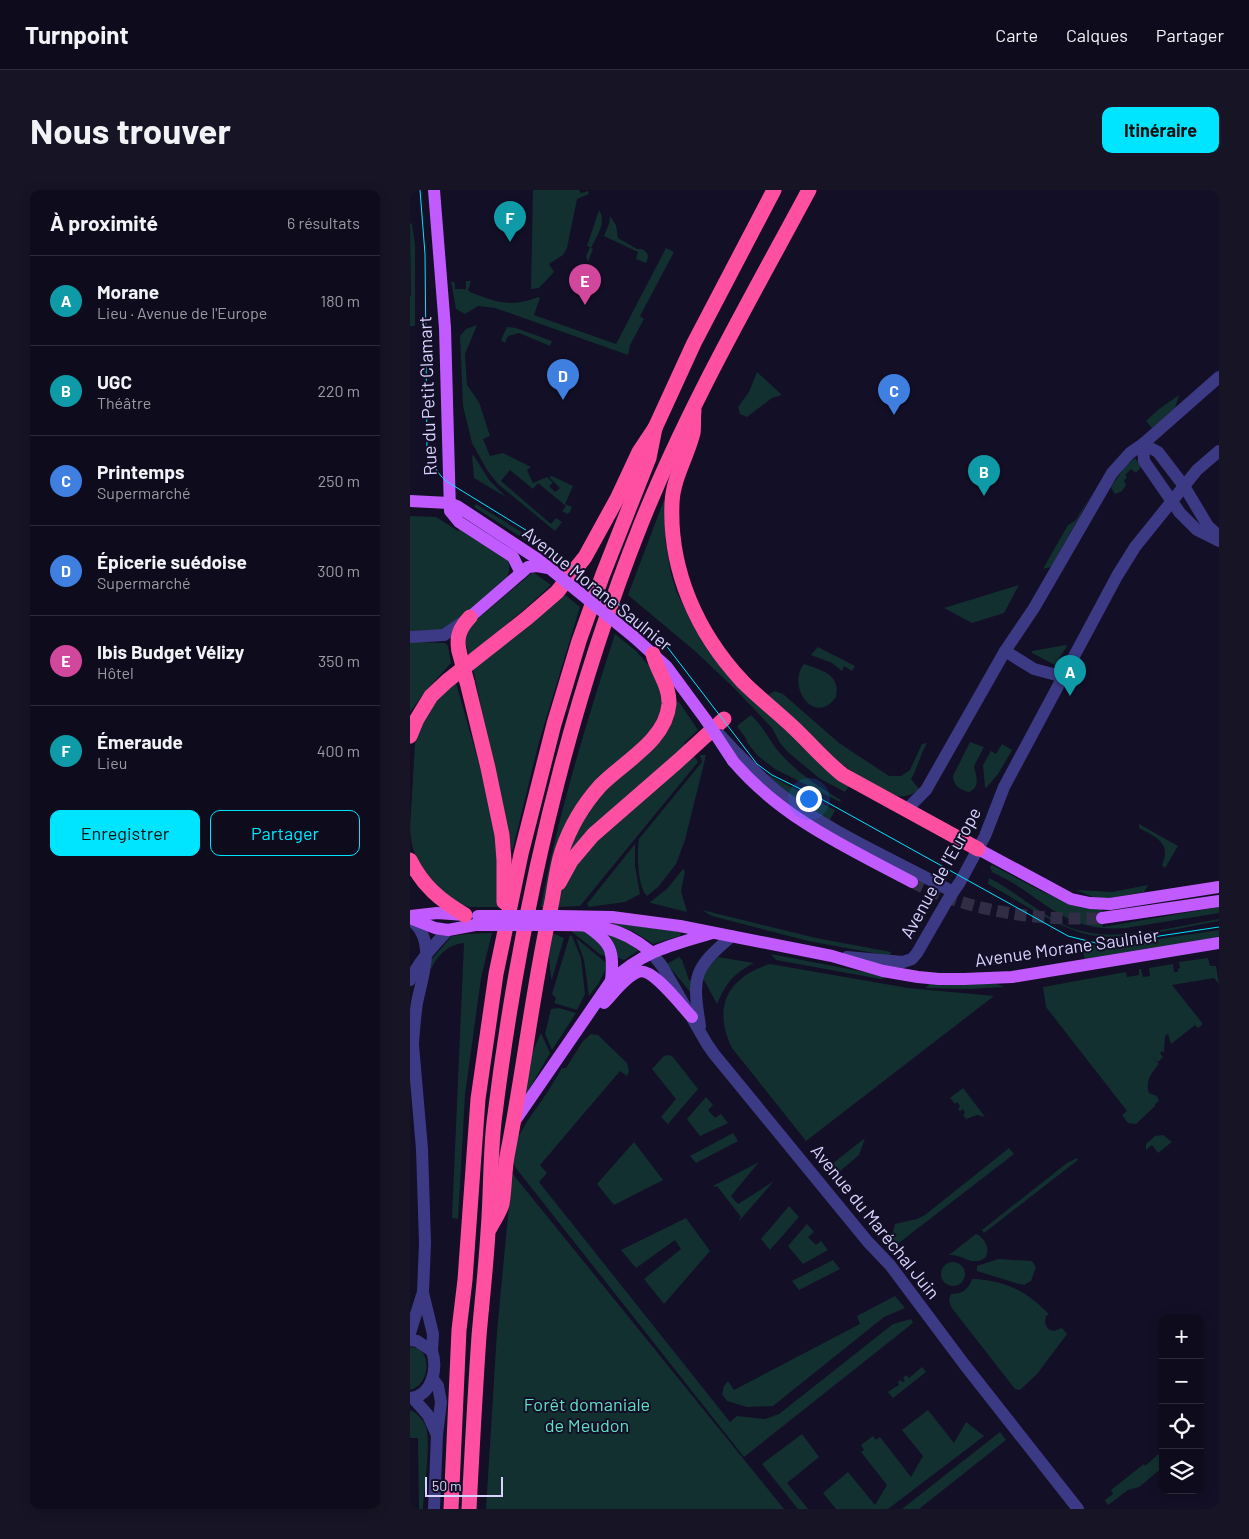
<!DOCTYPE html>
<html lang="fr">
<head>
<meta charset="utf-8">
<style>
	body { margin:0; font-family:Barlow,sans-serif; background:#171425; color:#f1f3f6 }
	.controls { position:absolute; right:15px; bottom:15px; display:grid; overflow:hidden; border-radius:10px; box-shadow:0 2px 12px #0003 }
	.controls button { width:45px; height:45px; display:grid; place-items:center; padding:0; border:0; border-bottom:1px solid #2e2b3b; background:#0e0b1c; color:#f1f3f6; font:25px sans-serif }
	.scale { position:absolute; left:15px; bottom:12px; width:78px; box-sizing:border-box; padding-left:5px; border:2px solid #d9d4ff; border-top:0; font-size:14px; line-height:18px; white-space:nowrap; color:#d9d4ff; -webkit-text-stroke:4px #130f26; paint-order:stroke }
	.you { position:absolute; left:398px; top:608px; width:18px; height:18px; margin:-12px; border:4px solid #fff; border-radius:50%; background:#1a73e8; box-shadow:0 0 0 8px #1a73e833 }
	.badge { display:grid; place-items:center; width:32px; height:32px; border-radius:50%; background:#00e5ff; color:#fff; font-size:16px; font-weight:700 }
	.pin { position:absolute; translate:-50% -41px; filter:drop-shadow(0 1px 2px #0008) }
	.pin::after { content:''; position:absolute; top:26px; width:18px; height:15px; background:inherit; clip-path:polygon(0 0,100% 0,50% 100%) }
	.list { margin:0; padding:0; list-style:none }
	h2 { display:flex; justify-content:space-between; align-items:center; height:65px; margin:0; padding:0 20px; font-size:21px }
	h2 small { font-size:16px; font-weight:400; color:#9b9ba3 }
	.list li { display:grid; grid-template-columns:32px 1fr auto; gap:15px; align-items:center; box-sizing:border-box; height:90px; padding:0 20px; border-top:1px solid #2e2b3b }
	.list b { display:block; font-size:19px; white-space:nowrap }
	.list p { margin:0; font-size:16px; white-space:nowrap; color:#9b9ba3 }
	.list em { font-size:16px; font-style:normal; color:#9b9ba3 }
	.actions { display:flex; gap:10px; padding:15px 20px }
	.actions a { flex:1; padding:11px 0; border:1px solid #00e5ff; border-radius:10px; text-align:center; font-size:18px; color:#00e5ff }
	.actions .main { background:#00e5ff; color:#111 }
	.icon { flex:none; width:28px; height:28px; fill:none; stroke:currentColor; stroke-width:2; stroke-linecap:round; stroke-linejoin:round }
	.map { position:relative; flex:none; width:809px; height:1319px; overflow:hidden; border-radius:10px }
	header { display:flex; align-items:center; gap:30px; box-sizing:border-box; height:70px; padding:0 25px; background:#0e0b1c; border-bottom:1px solid #2e2b3b }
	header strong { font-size:24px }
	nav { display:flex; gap:28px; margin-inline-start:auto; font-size:18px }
	.intro { display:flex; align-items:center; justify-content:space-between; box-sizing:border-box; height:120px; padding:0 30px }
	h1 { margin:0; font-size:35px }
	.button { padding:12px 22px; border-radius:10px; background:#00e5ff; color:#111; font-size:18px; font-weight:700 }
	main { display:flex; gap:30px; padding:0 30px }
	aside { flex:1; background:#0e0b1c; border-radius:10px; box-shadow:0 2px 12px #0003 }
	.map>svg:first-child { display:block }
	.green { fill:#12302f }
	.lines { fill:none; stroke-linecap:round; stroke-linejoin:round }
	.major-tunnel { stroke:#312d47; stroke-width:12; stroke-dasharray:12 6; stroke-linecap:butt }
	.minor { stroke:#3d3a85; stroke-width:12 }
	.major { stroke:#c25bff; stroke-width:12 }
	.highway { stroke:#ff4fa3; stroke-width:15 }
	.tram { stroke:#00e5ff; stroke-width:1 }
	.minor-bridge { stroke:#3d3a85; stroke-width:12 }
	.major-bridge { stroke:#c25bff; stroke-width:12 }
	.highway-bridge { stroke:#ff4fa3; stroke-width:15 }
	.labels { text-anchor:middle; stroke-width:4; stroke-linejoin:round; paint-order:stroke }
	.street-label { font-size:18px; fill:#d9d4ff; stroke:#130f26 }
	.park-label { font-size:18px; fill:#5fe0c0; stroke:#130f26 }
</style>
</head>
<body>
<header>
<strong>Turnpoint</strong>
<nav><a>Carte</a><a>Calques</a><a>Partager</a></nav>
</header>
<div class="intro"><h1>Nous trouver</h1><a class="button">Itinéraire</a></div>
<main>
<aside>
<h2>À proximité<small>6 résultats</small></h2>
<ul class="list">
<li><span class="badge" style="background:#0f9aa8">A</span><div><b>Morane</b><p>Lieu · Avenue de l'Europe</p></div><em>180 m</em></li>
<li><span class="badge" style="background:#0f9aa8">B</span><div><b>UGC</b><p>Théâtre</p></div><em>220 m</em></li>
<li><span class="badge" style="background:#3f7fe0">C</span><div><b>Printemps</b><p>Supermarché</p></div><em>250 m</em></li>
<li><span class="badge" style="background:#3f7fe0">D</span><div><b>Épicerie suédoise</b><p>Supermarché</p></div><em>300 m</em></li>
<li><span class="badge" style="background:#d1479c">E</span><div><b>Ibis Budget Vélizy</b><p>Hôtel</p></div><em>350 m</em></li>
<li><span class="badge" style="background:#0f9aa8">F</span><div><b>Émeraude</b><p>Lieu</p></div><em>400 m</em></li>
</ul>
<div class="actions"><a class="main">Enregistrer</a><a>Partager</a></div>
</aside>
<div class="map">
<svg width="809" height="1319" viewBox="0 0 809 1319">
	<rect width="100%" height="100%" fill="#130f26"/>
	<g class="green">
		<path d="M123,0h46l2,3 7,-2 1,3 -12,5 -10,49 -4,7 -14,9 5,8 -15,16 -8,1z"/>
		<path d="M189,20c8,13 -2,25 -8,38l2,1 -5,13 -2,-6 4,-9 -3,-1z"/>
		<path d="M200,26l6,9 2,13 19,11h5c7,4 7,7 4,14l-10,-4 2,-7 -34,-16 5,-12z"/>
		<path d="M0,33l2,1 3,21v81h-5v-30h1z"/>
		<path d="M256,58l8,4 -34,64 4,3 -14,26 -2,10 -133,-47 -17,-2 -13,8 -9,-5 -5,-28 4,2v6h11v-8h5l-3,9 2,2c26,10 41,16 68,5l2,1 -6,17 82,29z"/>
		<path d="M67,135l-12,29 2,31 12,17 11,34 -7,3 7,17 13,-3 28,14 -4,3 6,13 14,-6 6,6 -4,3 6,6 5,-4 -11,-11 3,-1 21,10 -8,18 7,3 -2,5 -3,2 -5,-3 4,-5 -28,-23 -5,6 -23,-19 -9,11 50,43 5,-6 6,4 -7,9 -57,-47 -11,-14 -15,-27 -9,-37 -3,-70 6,-7z"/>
		<path d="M97,137l9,1 36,13 -2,5 -31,-13 -11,3 -3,7 -4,-3z"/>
		<path d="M347,182l25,23 -10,3 -25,19 -7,-3 -2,-7 11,-15z"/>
		<path d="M769,205l-4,13 -23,20 -6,-7 13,-12z"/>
		<path d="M62,265l2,1 15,24 17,17 -32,-19z"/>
		<path d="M725,268l6,9 -5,6 -5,-4 -6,6 2,2 -3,4 2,4 -4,6 -7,3 -4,-7 13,-19z"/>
		<path d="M683,302l-42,75 -8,2 25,-44 7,-4z"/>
		<path d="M254,310l2,1 -1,37 6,36 6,19 20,39 152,154 -4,6 -26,-14 -31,-26 -8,-9 -8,-15 -38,-40 -38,-36 -68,-57z"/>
		<path d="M66,314l44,27 19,13 -4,2 -61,-39z"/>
		<path d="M0,326l26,1 22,14 3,-4 46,30c3,8 3,13 0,20l-60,53 -37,1z"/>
		<path d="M123,382l18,13 -25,23 -57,47 -7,-23z"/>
		<path d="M609,395l-15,28 -32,10 -28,-15z"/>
		<path d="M154,404l16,13 -41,135 -27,110 -39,-183 54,-41z"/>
		<path d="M205,444l21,17 14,16 6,9 8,28 -14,30 -50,46 -56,127h-3c17,-93 45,-183 74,-273z"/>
		<path d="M4,452l31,1 3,3 3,17 -27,30 -14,19v-69z"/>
		<path d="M656,455l1,1 -12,19 -23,-12v-2z"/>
		<path d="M408,457l37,19 -3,5 -8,-5 -2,5 -10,-8 -21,-8z"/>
		<path d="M394,474c17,6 37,10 32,33 -21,30 -50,-10 -32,-33z"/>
		<path d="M46,493l36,126 7,70 -1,28h-28l-8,-2 -16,-10 -21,-23 -9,-14 -4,-13 -2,-16 5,-86 6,-19 16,-25z"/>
		<path d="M365,501l8,3 56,49 50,33h12l9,-6 12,-26 5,-1c-7,12 -9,24 -16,36l8,10c-6,6 -13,8 -21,7 -8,0 -15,-6 -21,-9 -43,-23 -76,-59 -112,-91z"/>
		<path d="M267,512h2l19,28 -14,13 2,3 -114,104h-2l11,-28 18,-25 67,-63 8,-16z"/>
		<path d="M341,525c12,11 18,25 28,37 17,20 40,35 62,48l-1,2 -65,-33 -17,-13 -12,-15 1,-1 -10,-14z"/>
		<path d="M560,552l14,5 -10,19c2,11 7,20 -5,26 -9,-2 -16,-7 -16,-16z"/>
		<path d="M592,554l10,6 -14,24 -12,14 -1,-1 -2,-22 8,-14 5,3z"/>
		<path d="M290,565h6l-21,85 -9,24 -18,23 -11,9c-10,-10 -10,-43 -8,-57l63,-77z"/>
		<path d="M284,566l4,6 -118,144 -25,1c13,-43 45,-70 78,-99 20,-17 41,-35 61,-52z"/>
		<path d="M355,583l70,37 -6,12 -32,-20z"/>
		<path d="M729,634l39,22 -13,22 -3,-3c10,-22 -6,-28 -23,-37z"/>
		<path d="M225,654v22l5,28 -15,8 -36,5 -2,-3z"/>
		<path d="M582,675l49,26 24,11 37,6 1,19 116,-20v6l-93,15c-66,5 -81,-32 -134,-56l-2,-5z"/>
		<path d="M273,679l2,2 -4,20 6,21 -36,-9 -1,-1 17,-13z"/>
		<path d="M579,688c27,14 49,34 75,47 46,21 107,2 155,-6v2c-35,6 -95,21 -129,14 -33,-7 -72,-35 -102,-51z"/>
		<path d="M738,695l-4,7 -38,7h-8l-22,-9 36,2z"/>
		<path d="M292,720l114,28 75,14 -1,4 -82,-15 -96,-25z"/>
		<path d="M205,733l66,9 -1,4 -27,8 -20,-13 -19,-6z"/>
		<path d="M163,739c18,-1 27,15 35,28l-7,-2 -29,-23z"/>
		<path d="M190,740l9,2 30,18 -15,10 -7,-3z"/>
		<path d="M809,740v7l-134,24 -2,-11 -12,-9 20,4 22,1z"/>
		<path d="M82,743l-11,45 -16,117 -7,124 -6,-1 12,-275c-17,2 -26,12 -33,26v-9l21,-24 15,-2z"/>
		<path d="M142,743l12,5 -12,41 -1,-1 -3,-30z"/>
		<path d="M160,745l2,1 9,22 4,36 -8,16 -23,-7 2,-5 -4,-4z"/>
		<path d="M166,748l29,24 2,4 -8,17 -10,13 -5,-36z"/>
		<path d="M361,764l114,22v2l-5,1 -104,-19z"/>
		<path d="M269,767l3,3 7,20 2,1v12l-24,-29z"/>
		<path d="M308,767l36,6c-21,11 -28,20 -37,41l-13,-24 -2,-2 7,-12z"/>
		<path d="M798,768l2,8h6l3,18 -5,-6 -42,7 31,39 -5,4 -3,-3 -24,19 -3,-10 -3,2 -1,17 -2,-2 -2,2 3,4 -5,5 -7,-6 8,8c-8,9 -14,17 -10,29l8,3 2,5 -4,3v2l-19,18 -8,-1 -6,-8 5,-4 -81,-104 -3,-20 83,-15 1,5 12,-2v-6h2l2,8 7,-1 -1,-8 24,-4 1,8h4v-3l2,-1 -1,-6z"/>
		<path d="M360,774l138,24 86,8 -188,145 -74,-93c-20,-41 -4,-71 38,-84z"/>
		<path d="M519,794h68l7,3 -35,2 -43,-1z"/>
		<path d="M149,818l17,5 -24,37 -7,-16 6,-25z"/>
		<path d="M131,843l9,20 -26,45 6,-40z"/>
		<path d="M181,844l7,1 29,28 2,8 -2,5 -7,-5 -80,94 7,8 -8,9 191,240 7,-6 28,3 14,-5 114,-90 18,-5 2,4 -169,134 -229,-290 -3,-12 5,-16 11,-19 19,-27 15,-25h4l17,-27z"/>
		<path d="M259,865l4,2 25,32 -30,35 -7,-7 15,-18 -24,-30 12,-13z"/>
		<path d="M553,898l22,29 -8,-2 -11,4 -3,-4 2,-2 -2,-4 -3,2 -2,-2 2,-3 -3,-4 -2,2 -5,-6z"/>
		<path d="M296,907l7,8 -5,5 7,8 6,-4 7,9 -28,13 -13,-17z"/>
		<path d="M323,943l5,8 -42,22 -6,-7z"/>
		<path d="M753,945l9,7 -14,11 -6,-8 -6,5v-6l9,-8z"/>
		<path d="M455,948l-6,17 -20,17 -1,-1 -4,3 -3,-1 -4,-5z"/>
		<path d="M224,952l29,38 -49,25 -17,-21z"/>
		<path d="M599,958l5,6 -123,95 -2,-3 6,-22 22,-5 8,-4z"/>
		<path d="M667,968l1,2 -94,73 -2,-3 85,-67z"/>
		<path d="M349,972l-28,34 7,8 36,-23 -34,39 -1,-1 2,-2 -24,-31 -3,1 -1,-1z"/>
		<path d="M102,983l272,336h-298l11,-177z"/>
		<path d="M379,1016l10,11 -29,33 -9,-11z"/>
		<path d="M276,1028l24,33 -46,53 -20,-25 37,-30 -6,-9 -39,28 -15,-18z"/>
		<path d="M397,1034l7,8 -6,5 8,8 5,-4 7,9 -25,14 -15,-18z"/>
		<path d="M566,1044c12,5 18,25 1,27 -10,1 -17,-7 -28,-6z"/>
		<path d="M588,1069l34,2 4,6 -5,14 -7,4 -5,-1 -42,-13v-5z"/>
		<path d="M423,1070l7,9 -41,21 -7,-9z"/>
		<circle cx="543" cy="1084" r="12"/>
		<path d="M562,1089c33,1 54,12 77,35l-3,2 -1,7 3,6 6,2 8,-3 5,6 -30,40 -17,16 -5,-1 -64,-82 -2,-7 2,-6c10,0 18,-4 21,-15z"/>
		<path d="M485,1106l10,12 -21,9 -111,89 -26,1 -20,-6 -5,-7 2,-8 4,-5 6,9 126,-66 -3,-8z"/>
		<path d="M0,1157c24,0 20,39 0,43z"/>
		<path d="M512,1177l4,5 -33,26 -5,-6 11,-7 -1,-3 2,-2 3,2 2,-1 -2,-3 3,-3 3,3z"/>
		<path d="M0,1220c7,3 13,9 16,17 5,15 -2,64 -3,82h-4l-1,-71h-8z"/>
		<path d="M518,1220l26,33 12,-21 18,14 -96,73h-52l-13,-16 25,-21 27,33 12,-20 -26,-33 3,-2 -3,-5 12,-9 3,4 4,-3 31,40 12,-21 -21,-26z"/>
		<path d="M590,1242l6,8 -87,69h-17z"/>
		<path d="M392,1244l17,23 -32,26 21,26h-10l-36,-45z"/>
		<path d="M753,1260v17l-24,20 -11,3 -20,15 -3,-5 8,-6 -2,-4 33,-26 1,2z"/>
	</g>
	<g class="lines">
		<path class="major-tunnel" d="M502,692c57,30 127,39 190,36"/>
		<g class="minor">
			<path d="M733,254l1,17 36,52 17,17 22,11"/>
			<path d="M733,254l15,8 26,34 24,40 11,10"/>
			<path d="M0,447l34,-2 22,-15"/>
			<path d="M595,461l29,18 30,8"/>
			<path d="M327,563c14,14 27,28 42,40 51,40 118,68 174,99"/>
			<path d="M496,620l20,-20 79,-139 29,-43 78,-135 18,-20 13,-9 76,-67"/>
			<path d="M0,729c28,21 12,57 7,84 -2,13 -3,27 -4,40"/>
			<path d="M241,762l11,14 45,78 7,10 154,188 22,23 74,99 114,145"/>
			<path d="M437,767l56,5 9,-3 5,-6 30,-52 13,-19 25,-46 19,-49 113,-211 18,-29 62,-77 22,-19"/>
			<path d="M0,790c9,-19 24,-35 38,-50"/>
			<path d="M290,836c-8,-50 -7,-57 32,-90"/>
			<path d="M0,844l3,11 9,104 3,94 -2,49 -13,41"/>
			<path d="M13,1103l10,41 -1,17"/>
			<path d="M0,1150l7,1 15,10c6,18 0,45 -22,47"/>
			<path d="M23,1189l5,7 3,16 -4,33 -3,74"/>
			<path d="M3,1208l15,17 9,20"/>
		</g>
		<g class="major">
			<path d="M24,0l11,138 5,183 9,11 54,35 8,16"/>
			<path d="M0,311l39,2 8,3 79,52 17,13"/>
			<path d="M60,427l58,-50 9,-1 11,2"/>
			<path d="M224,447l33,30 39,53"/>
			<path d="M323,571c48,57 115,87 179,121"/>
			<path d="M568,659l93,50 19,4 20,1 109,-17"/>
			<path d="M0,726l27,-3 28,2"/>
			<path d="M147,726l55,1 68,9 152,30 51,15 35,6 21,2h25l48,-2 207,-34"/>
			<path d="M0,728l25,10 13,2 27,-5"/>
			<path d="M692,728l117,-17"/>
			<path d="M145,735c42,0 63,0 96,27"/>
			<path d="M175,735c27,18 29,25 26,56"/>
			<path d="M194,813c10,-10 21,-26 34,-31 14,-6 44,35 54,45"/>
			<path d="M104,932l97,-141c34,-31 59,-35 101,-48"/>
		</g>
		<g class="highway">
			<path d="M284,221c-1,7 0,15 -1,22 -6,24 -20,45 -21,70 -3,67 25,130 71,179 16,16 34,30 51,46 17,16 31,33 49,47l135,74"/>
			<path d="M49,461c-3,-15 1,-23 11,-34"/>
			<path d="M57,492l21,86 14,67 2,25v42"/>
			<path d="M0,546l7,-17 14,-23 16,-15 80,-63 30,-26 28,-35 33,-60 21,-45 16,-24 39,-85 80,-153"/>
			<path d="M0,670c13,26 30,40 55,55"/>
			<path d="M149,693l12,-22 22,-26 85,-74 46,-42"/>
			<path d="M80,1038c4,-8 10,-16 12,-24 3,-17 2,-35 6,-53 16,-81 25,-164 43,-245 4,-19 5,-37 11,-55 8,-24 21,-46 38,-65 23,-24 66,-45 69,-82 1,-18 -12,-33 -16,-50"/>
			<path d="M41,1319l8,-179 6,-50 13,-181 18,-125 25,-120 33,-130 25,-83 24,-67 46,-116 6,-30"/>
			<path d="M59,1319c3,-58 6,-115 10,-173 3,-35 7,-69 9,-104 3,-37 2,-73 6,-110 25,-204 71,-407 147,-598 46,-115 109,-224 168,-334"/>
		</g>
		<path class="tram" d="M10,0l5,64 2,194c4,14 9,24 19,33l83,51 18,14 91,74 27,24 92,120 15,11 51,25 245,136 28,7h17l106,-16"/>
		<path class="minor-bridge" d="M310,545l17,18"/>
		<g class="major-bridge">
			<path d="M143,381l81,66"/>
			<path d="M296,530l27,41"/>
			<path d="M68,726h79"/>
			<path d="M65,735h80"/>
		</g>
		<path class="highway-bridge" d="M49,461l8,31"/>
	</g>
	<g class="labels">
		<g class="street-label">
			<text transform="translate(18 206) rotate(-92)" y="6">Rue du Petit Clamart</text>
			<text transform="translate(187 399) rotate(39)" y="6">Avenue Morane Saulnier</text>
			<text transform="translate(531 683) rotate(-61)" y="6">Avenue de l'Europe</text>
			<text transform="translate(657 758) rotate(-8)" y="6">Avenue Morane Saulnier</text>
			<text transform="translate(465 1032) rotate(51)" y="6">Avenue du Maréchal Juin</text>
		</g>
		<g class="park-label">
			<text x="177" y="1221">Forêt domaniale<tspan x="177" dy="21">de Meudon</tspan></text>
		</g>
	</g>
</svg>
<div class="controls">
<button>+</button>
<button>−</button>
<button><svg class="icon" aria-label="locate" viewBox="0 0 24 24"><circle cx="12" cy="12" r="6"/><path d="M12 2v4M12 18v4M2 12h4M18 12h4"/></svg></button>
<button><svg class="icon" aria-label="layers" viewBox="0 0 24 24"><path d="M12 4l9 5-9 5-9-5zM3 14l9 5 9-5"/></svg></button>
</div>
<div class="scale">50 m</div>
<div class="you"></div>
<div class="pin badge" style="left:660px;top:506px;background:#0f9aa8">A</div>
<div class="pin badge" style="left:574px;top:306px;background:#0f9aa8">B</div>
<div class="pin badge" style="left:484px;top:225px;background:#3f7fe0">C</div>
<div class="pin badge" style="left:153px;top:210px;background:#3f7fe0">D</div>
<div class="pin badge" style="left:175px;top:115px;background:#d1479c">E</div>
<div class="pin badge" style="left:100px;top:52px;background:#0f9aa8">F</div>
</div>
</main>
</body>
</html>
